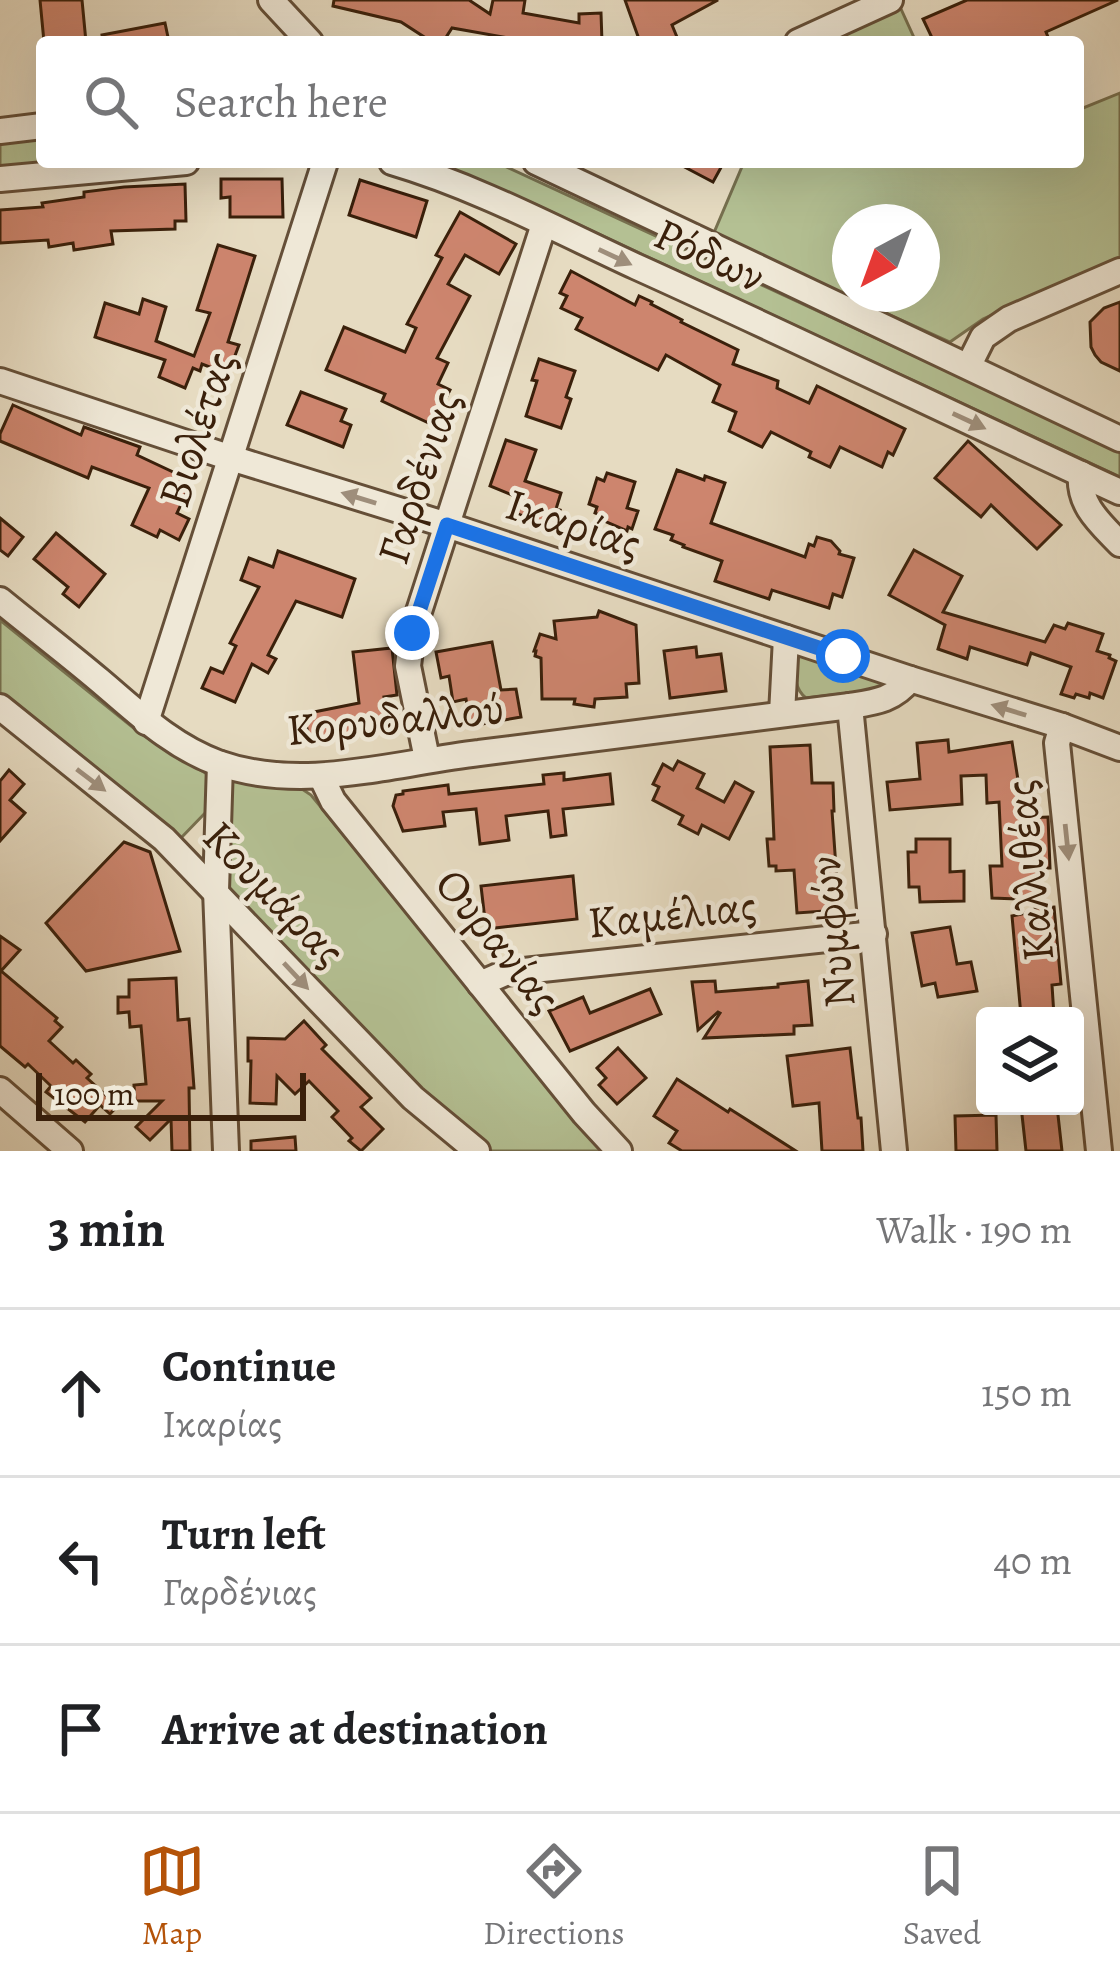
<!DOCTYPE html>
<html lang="en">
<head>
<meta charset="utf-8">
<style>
	body { margin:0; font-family:Alegreya,serif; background:#f6f6f6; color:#202124 }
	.controls { position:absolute; right:36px; bottom:36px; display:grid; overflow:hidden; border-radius:12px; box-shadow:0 12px 48px #0002 }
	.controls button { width:108px; height:108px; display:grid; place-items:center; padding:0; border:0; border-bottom:3px solid #e0e0e0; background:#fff; color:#202124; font:60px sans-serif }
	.compass { position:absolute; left:832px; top:204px; width:108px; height:108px; border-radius:50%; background:#fff; box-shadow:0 12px 48px #0002; rotate:221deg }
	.scale { position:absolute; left:36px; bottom:30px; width:270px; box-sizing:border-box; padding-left:12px; border:6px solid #3a200b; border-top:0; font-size:33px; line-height:42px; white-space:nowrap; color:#3a200b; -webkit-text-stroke:9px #efe8d7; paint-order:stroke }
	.stop { position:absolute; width:36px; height:36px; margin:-27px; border:9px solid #1a73e8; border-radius:50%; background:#fff }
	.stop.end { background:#1a73e8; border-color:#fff; box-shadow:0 3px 12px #0008 }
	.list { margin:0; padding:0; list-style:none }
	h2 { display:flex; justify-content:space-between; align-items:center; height:156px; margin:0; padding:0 48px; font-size:51px }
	h2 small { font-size:39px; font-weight:400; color:#757577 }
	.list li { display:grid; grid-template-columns:78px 1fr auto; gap:36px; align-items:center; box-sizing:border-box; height:168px; padding:0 48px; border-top:3px solid #e0e0e0 }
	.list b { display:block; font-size:45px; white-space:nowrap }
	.list p { margin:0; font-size:39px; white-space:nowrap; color:#757577 }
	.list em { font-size:39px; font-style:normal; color:#757577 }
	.icon { flex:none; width:66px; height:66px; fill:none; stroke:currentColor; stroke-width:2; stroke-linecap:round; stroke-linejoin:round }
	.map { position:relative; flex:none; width:1120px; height:1151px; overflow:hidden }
	.search { position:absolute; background:#fff; box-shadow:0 12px 48px #0002; left:36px; right:36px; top:36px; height:132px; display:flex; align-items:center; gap:30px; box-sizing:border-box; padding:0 42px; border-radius:12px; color:#757577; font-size:45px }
	.sheet { height:660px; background:#fff }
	nav { display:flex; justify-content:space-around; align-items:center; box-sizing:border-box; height:168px; border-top:3px solid #e0e0e0; background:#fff; font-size:33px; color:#757577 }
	nav a { display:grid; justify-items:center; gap:6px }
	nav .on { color:#b45309 }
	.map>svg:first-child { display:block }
	.green { fill:#b4c093; stroke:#77704f; stroke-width:3; fill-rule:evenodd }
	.building { fill:#cd856e; stroke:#3a200b; stroke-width:3 }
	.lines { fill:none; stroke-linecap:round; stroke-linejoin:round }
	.minor-casing { stroke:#654f38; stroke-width:30 }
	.minor { stroke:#efe8d7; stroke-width:24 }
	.oneway { fill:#9e8e7b }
	.route { stroke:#1a73e8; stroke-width:15 }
	.labels { text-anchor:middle; stroke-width:9; stroke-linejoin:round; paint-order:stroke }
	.street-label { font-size:45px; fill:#3a200b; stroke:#efe8d7 }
</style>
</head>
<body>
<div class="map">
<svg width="1120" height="1151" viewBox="0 0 1120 1151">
	<rect width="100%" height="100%" fill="#e6dbc1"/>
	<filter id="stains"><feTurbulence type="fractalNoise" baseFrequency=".00167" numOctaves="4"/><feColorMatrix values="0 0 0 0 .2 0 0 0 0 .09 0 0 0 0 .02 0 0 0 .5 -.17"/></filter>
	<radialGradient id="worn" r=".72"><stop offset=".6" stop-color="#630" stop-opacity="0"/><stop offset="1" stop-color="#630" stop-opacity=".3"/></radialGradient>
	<g class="green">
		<path d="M901,9l15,33h-90z"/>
		<path d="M1120,93v164l-137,62 -33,23 -237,-107 31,-73h334v-52zM850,222h72v72h-72z"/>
		<path d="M42,135v27h40l-82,8v-31z"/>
		<path d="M427,162h69l624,289v26l-588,-274z"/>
		<path d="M0,620l141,114 66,40 1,36 -28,29 -180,-146z"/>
		<path d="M800,654l85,28 1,3 -4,4 -76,9c-14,-11 -10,-27 -10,-43z"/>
		<path d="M236,777l63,10 12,8 292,356h-113l-18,-11 -27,-21 -222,-235 6,-104z"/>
	</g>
	<g class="building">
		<path d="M40,0h42l4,42h-42z"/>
		<path d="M334,0h135l21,14 3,-14h32l-2,13 56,10v-9l22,-1 1,29h-93v-4l-57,-10 -9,14h-11l-31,-20 -68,-16z"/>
		<path d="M625,0h93l-46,25 7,17h-39z"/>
		<path d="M967,0h151l-72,32 4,10h-116l-11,-23z"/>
		<path d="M165,23l4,19h-66l-1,-7z"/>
		<path d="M675,162h49l-11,20z"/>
		<path d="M221,179h61l1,38h-53v-20l-9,1z"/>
		<path d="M360,180l67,21 -11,36 -67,-22z"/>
		<path d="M185,184l1,37h-11v8l-64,2 2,13 -39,6 -1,-7 -24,4 -1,-7 -48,3v-33l43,-3 -1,-4 42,-6v-5l40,-5z"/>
		<path d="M460,212l56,32 -17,30 -34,-19 -17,29 22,12 -33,62 11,5 -10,21 12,6 -17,35 -51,-24 3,-7 -59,-24 18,-43 61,25 11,-24 -9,-4 35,-66 -6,-3z"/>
		<path d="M218,245l37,11 -27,86 11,3 -11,29 -26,-10 -2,7 -7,-3 -8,20 -26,-11 6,-17 -70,-23 10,-34 34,11 4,-15 23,8 -10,34 38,15 16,-43 -13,-3z"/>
		<path d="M571,271l64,34 4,-9 13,6 -1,2 31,16 -1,2 57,28 -5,14 45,17 -1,7 32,15 8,-17 88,43 -12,26 -5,-3 -6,15 -42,-20 -10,20 -21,-10 2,-5 -40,-20 -9,15 -33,-16 7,-19 -23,-10 7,-17 -54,-30 -8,15 -82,-41 6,-11 -21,-10 6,-12 -7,-3z"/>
		<path d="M1120,302v69l-19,-9 -6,-7 -4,-8 -1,-25 14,-14z"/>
		<path d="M539,359l36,12 -9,26 5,2 -10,29 -35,-12 11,-35 -5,-1z"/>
		<path d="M301,392l45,17 -5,12 10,4 -8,22 -56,-22z"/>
		<path d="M13,405l68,30 3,-8 56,20 -3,8 55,26 -15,32 12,6 -10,21 -19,-10 -3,7 -25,-12 17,-37 -57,-21 -4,11 -88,-37v-7z"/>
		<path d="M506,440l30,10 -11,31 36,12 -5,16 4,1 -6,17 -42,-15 5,-15 -27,-11z"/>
		<path d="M968,441l93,84 -24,24 -46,-44 -10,12 -46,-39z"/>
		<path d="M677,470l27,10 1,-4 20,7 -14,40 94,34 4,-13 5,2 3,-9 14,4 9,10 -1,3 15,4 -12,39 -9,-3 -4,14 -57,-18 -3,9 -54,-18 7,-20 -39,-14 1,-2 -13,-5 2,-5 -18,-6z"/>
		<path d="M607,473l28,9 -8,26 11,3 -6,18 -4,-2 -1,4 -23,-10 1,-4 -10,-4 2,-6 -8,-3 8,-26 7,3z"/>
		<path d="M0,518l23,19 -15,19 -8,-6z"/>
		<path d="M56,533l49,41 -26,33 -16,-13 5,-7 -34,-28z"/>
		<path d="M914,550l48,26 -19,36 102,30 9,-17 11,4 3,-6 35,11 -6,17 13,4 -1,3 7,3 -13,37 -13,-5 -1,5 -13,-4 -2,4 -13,-4 10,-27 -40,-14 -4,12 -57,-18 -3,12 -29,-10 7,-24 -56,-30z"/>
		<path d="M278,551l77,28 -13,38 -46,-16 -28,54 8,4 -8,14 -16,-9 -17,38 -33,-14 9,-20 12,5 13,-27 -6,-3 29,-56 -18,-7 8,-22 24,9z"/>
		<path d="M599,611l37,14 3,58 -13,1 1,13 -32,2 -1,8 -20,-3 1,-5h-33l-1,-41 -6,-2 1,-5h-2l6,-17 16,5 -2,-18 43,-4z"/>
		<path d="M492,642l9,48 15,-1 5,28 -50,9 -5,-27 -13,3 -4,-26 -8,2 -5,-26z"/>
		<path d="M696,647l1,10 24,-3 5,37 -56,7 -6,-47z"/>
		<path d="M392,648l5,47 -13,2 6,31 -80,16 -6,-30 55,-11 -6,-51z"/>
		<path d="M948,740l1,12 63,-10 12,76 24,-1 2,51h-13l2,32 -47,-2 -2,-32h12l-3,-64 -12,1 -1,-28 -25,1 1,28 -72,6 -3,-28 33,-3 -3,-36z"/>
		<path d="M810,745l2,38h21l1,28h-2l7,99 -42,3 -3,-43 -18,1v-5h-7l-2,-27h7l-4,-92z"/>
		<path d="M678,761l26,13 -7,14 27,14 11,-20 18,10 -24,47 -27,-14 -4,9 -19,-10 4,-8 -30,-16 6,-13 -6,-3 10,-20 10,6z"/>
		<path d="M9,770l15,14 -14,16 15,13 -25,28v-60z"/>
		<path d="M564,773v7l46,-6 3,30 -50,5 3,26 -15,2 -3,-26 -42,5 3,24 -29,4 -4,-35 -33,3 2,14 -42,5 -10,-25 3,-11 7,-1v-3l45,-6 1,9 95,-10 -1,-9z"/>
		<path d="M916,839h34v33l14,-1v30l-44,1 -1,-15h-10l-1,-35h8z"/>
		<path d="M124,842l26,10 30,99 -94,20 -40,-48z"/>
		<path d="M573,876l4,43 -91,10 -5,-43z"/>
		<path d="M1054,907l7,77 -9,1 2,31h-33l-9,-100 23,-5v-3z"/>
		<path d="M950,927l7,37 14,-2 6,29 -39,6 -3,-14 -13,3 -10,-53z"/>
		<path d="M0,936l20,14 -19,21 56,47 -2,3 7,6 -13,14 24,22 3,-3 15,14 -4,4 20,18 6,-7 11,10 -14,15 -10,-9 -15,17 -39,-30 5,-6 -23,-22 -3,3 -25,-21z"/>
		<path d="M176,978l2,42 11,-1 5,69h-5l1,63h-18l-1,-32 -21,21 -14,-13 26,-26h-27l-1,-16 12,-1 -5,-58 -11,1 -1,-15 -11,1v-16h11v-17z"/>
		<path d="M715,981l1,11 62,-5v-3l30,-3 4,44 -18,1v8l-90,4 16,-25 -2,-1 -20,18 -6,-48z"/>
		<path d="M650,989l11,25 -91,37 -21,-40 34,-14 7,16z"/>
		<path d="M304,1021l22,24 -4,4 49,49 -10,9 22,22 -22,22 -12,-10 3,-3 -20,-21 6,-6 -29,-30 -14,13 -18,-18 -1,28 -26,-1 1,-42h-3v-23l37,1z"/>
		<path d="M618,1048l28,30 -29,26 -18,-19 7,-7 -9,-10z"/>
		<path d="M850,1048l8,70h3l2,33h-41l-3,-48 -26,3 -6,-50z"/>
		<path d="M677,1079l51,33 2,-3 66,42h-114l-13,-8 8,-12 -23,-15z"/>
		<path d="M1021,1106h36l5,45h-36z"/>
		<path d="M996,1115l1,36h-41l-1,-35z"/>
		<path d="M295,1137l1,14h-45v-10z"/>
	</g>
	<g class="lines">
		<g class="minor-casing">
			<g id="minor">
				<path d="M271,0l39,42"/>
				<path d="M798,42l92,-42"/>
				<path d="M0,131l42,-5"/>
				<path d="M392,162c85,25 165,68 245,105 162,73 322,151 483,225"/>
				<path d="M536,162l584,277"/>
				<path d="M0,179l186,-17"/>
				<path d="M969,365l14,-28 26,-18 111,-48"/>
				<path d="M0,381l231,77 216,67 463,154 152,47 58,22"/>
				<path d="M1081,474c-3,31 19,49 39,70"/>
				<path d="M0,600c33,27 67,53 99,80 38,32 72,66 119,83 84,30 176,0 261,-10 124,-16 248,-32 371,-47 25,-4 44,-6 60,-27"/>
				<path d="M850,706l44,445"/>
				<path d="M0,707l164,132 249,259 64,53"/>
				<path d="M782,714l4,-76"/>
				<path d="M146,722l179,-560"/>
				<path d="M1062,726l-5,17 42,408"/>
				<path d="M427,759l-19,-93 4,-33 132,-409"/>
				<path d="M220,764l-4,126 10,261"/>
				<path d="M321,776l12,25 251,312 35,38"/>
				<path d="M480,984l25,-11 369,-39"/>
				<path d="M0,1090l70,61"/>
			</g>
		</g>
		<use href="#minor" class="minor"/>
	</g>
	<defs><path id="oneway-solid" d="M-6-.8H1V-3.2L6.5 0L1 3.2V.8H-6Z" transform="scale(3)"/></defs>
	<g class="oneway">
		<use href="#oneway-solid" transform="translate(615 257) rotate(25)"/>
		<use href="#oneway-solid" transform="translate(969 421) rotate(25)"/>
		<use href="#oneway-solid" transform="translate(359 498) rotate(-163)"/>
		<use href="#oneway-solid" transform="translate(1009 710) rotate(-163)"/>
		<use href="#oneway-solid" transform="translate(91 780) rotate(37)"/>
		<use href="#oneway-solid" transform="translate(1067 842) rotate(84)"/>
		<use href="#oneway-solid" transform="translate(296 976) rotate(47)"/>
	</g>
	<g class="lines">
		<path class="route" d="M412,633l35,-108 396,131"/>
	</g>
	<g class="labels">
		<g class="street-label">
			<text transform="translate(710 254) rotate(25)" y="16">Ρόδων</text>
			<text transform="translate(196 429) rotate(-72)" y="16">Βιολέτας</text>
			<text transform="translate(418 477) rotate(-72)" y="16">Γαρδένιας</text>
			<text transform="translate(574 523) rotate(18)" y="16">Ικαρίας</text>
			<text transform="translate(395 718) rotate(-6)" y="16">Κορυδαλλού</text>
			<text transform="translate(1028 871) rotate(-96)" y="16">Καλλιθέας</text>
			<text transform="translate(275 893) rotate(46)" y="16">Κουμάρας</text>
			<text transform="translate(672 913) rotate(-6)" y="16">Καμέλιας</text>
			<text transform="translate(831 932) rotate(-96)" y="16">Νυμφών</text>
			<text transform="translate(499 940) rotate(51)" y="16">Ουρανίας</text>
		</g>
	</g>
	<rect width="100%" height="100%" filter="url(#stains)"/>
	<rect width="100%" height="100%" fill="url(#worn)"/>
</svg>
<div class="controls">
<button><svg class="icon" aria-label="layers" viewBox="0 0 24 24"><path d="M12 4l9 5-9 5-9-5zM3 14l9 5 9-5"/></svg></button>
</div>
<svg class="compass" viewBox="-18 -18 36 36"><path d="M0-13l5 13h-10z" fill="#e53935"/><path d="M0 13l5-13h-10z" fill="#757577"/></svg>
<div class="scale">100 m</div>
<div class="stop" style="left:843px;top:656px"></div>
<div class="stop end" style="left:412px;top:633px"></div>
<div class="search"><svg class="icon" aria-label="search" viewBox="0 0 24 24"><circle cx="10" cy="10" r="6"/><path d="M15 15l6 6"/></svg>Search here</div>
</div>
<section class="sheet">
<h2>3 min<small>Walk · 190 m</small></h2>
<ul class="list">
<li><svg class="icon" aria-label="ahead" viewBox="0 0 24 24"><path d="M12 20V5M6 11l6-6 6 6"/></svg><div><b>Continue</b><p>Ικαρίας</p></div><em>150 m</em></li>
<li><svg class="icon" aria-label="left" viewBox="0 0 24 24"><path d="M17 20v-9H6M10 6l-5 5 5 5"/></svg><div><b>Turn left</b><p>Γαρδένιας</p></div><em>40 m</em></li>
<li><svg class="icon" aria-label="arrive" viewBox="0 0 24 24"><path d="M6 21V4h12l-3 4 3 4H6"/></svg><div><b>Arrive at destination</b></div></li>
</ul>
</section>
<nav>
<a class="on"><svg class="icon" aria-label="map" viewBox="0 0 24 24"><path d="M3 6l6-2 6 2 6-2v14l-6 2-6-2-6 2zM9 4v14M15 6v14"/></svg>Map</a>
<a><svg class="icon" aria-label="directions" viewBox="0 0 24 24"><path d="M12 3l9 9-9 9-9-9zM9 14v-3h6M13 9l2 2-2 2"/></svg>Directions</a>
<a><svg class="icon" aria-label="saved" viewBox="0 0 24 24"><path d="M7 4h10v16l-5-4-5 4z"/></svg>Saved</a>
</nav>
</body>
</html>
